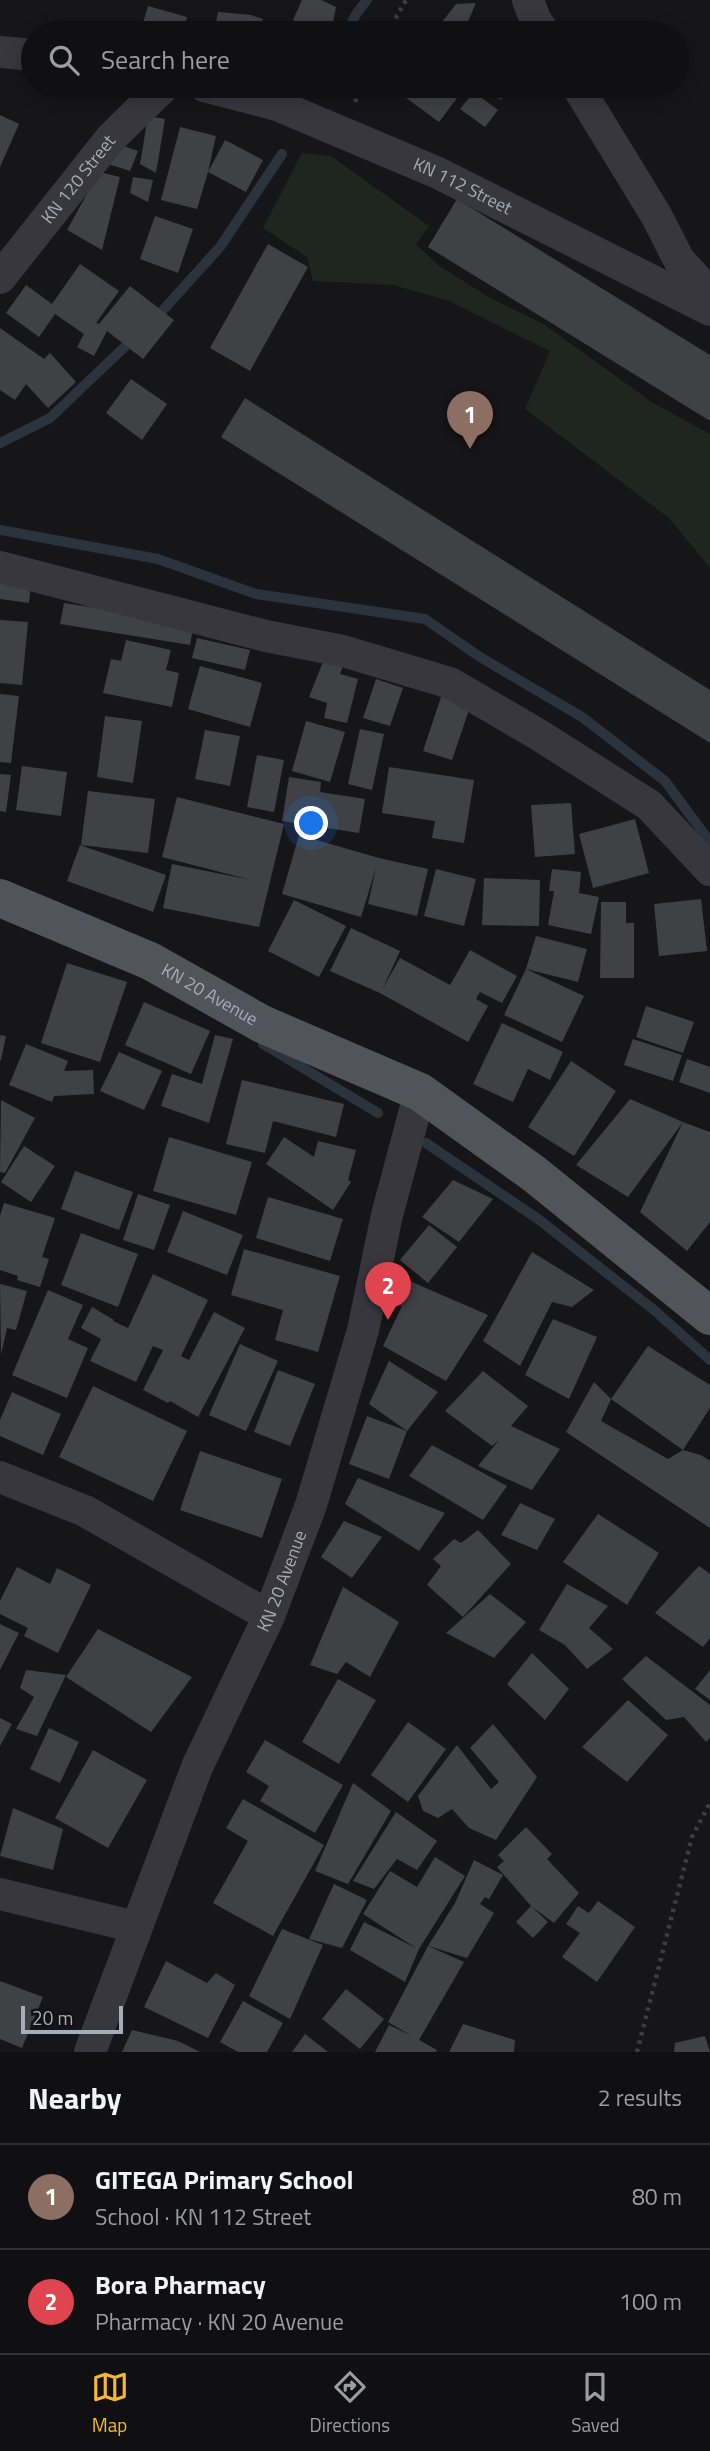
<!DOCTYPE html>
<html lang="en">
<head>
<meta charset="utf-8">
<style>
	body { margin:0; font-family:"Titillium Web",sans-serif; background:#1e1e20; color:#f1f3f6 }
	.scale { position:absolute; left:21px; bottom:18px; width:102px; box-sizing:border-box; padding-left:7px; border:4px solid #a7acb8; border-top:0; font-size:19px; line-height:24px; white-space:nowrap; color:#a7acb8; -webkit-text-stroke:5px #111113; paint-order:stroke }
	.you { position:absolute; left:312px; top:824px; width:24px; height:24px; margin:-18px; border:5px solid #fff; border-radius:50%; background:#1a73e8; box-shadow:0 0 0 10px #1a73e833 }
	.badge { display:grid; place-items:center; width:46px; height:46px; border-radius:50%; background:#f5b631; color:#fff; font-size:23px; font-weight:700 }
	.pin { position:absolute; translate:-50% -58px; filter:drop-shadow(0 2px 4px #0008) }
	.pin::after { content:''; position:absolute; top:37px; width:24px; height:21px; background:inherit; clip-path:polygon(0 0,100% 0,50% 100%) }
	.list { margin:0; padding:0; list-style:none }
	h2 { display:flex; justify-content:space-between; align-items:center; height:91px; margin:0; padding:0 28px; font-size:30px }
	h2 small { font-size:23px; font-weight:400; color:#9c9d9f }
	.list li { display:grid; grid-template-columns:46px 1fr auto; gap:21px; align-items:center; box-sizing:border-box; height:105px; padding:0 28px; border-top:2px solid #303032 }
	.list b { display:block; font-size:26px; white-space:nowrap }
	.list p { margin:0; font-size:23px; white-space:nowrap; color:#9c9d9f }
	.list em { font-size:23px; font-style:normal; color:#9c9d9f }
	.icon { flex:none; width:38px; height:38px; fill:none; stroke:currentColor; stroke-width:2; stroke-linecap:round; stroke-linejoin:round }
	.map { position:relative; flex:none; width:710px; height:2052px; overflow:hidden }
	.search { position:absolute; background:#101012; box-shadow:0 4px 18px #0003; left:21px; right:21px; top:21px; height:77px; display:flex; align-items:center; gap:18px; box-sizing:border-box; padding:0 24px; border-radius:38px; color:#9c9d9f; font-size:26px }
	.sheet { height:301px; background:#101012 }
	nav { display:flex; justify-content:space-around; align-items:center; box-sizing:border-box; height:98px; border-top:2px solid #303032; background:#101012; font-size:19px; color:#9c9d9f }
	nav a { display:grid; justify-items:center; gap:4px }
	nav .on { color:#f5b631 }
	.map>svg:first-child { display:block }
	.green { fill:#1e261f }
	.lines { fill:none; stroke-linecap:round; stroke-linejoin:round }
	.stream { stroke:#2b343c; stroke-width:10 }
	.building { fill:#404145 }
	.path { stroke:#3c3e44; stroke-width:4.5; stroke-dasharray:3.5 5; stroke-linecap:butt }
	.minor { stroke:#37373d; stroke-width:32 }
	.major { stroke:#52545c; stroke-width:38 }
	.labels { text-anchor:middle; stroke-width:6; stroke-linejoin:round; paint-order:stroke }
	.street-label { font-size:18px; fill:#a7acb8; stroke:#111113 }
</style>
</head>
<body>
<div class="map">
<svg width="710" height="2052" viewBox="0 0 710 2052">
	<rect width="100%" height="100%" fill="#161618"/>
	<path class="green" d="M302,153l29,3 98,70 -13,18 22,21 52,33 52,25 111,80 57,31v134l-41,-50 -144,-109 25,-58 -101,-50 -56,-16 -80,-4 -6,-24 -44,-29z"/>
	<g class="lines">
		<g class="stream">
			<path d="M347,33l9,-19 11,-14"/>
			<path d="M154,320l66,-73 62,-93"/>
			<path d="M0,443l50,-25 84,-80"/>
			<path d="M0,530l158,29 98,35 169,25 55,38 102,60 83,64 45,61"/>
			<path d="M263,1044l115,69"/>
			<path d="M426,1143l112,76 116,91 56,50"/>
		</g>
	</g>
	<g class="building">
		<path d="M302,0h19l15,7 -5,26h-8l-30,-13z"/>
		<path d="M476,3l-13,30h-25l-2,-3 20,-26z"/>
		<path d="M148,6l39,11 -4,16h-43z"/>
		<path d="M218,12l33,3 12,4 -4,14h-45z"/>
		<path d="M275,24l22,9h-26z"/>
		<path d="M403,86h63l-27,36 -41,-30z"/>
		<path d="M480,86h31l-10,14z"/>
		<path d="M474,92l24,18 -13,17 -25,-18z"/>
		<path d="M0,115l19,9 -19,43z"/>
		<path d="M148,116l17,3 -9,54 -16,-9z"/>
		<path d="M180,127l36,9 -8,36 17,-32 38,20 -17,32 -38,-20 -11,37 -36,-9z"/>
		<path d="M112,142l26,9 -8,20 -25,-8z"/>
		<path d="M99,172l21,5 -18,73 -35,-20z"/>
		<path d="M133,177l20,3 -5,22 -18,-9z"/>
		<path d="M457,199l253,156v66l-282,-174z"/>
		<path d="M155,216l38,13 -15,44 -38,-14z"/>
		<path d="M268,244l40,23 -58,104 -40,-23z"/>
		<path d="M80,264l39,27 -23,32 3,1 31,-38 44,34 -31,39 -36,-28 -13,25 -17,-9 7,-13 -29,-20 -16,23 -33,-24 20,-28 26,19z"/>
		<path d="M0,328l44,31 6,-6 26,29 -28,26 -22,-24 -11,16 -15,-10z"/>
		<path d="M131,379l36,25 -25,36 -36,-27z"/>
		<path d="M245,398l465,292v53l-489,-306z"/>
		<path d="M0,581l31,3 -2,19 -29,-4z"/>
		<path d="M64,603l130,20 -4,22 -130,-21z"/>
		<path d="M0,620l28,2 -6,63 -22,-2z"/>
		<path d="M197,638l53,12 -5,20 -53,-12z"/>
		<path d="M126,640l45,10 -5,20 13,3 -7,34 -69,-14 8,-34 10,2z"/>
		<path d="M326,654l19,7 -5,13 18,5 -11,44 -23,-5 3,-15 -18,-6z"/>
		<path d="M200,666l62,17 -12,44 -62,-18z"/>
		<path d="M376,679l27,9 -13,38 -27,-8z"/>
		<path d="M0,694l19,2 -8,67 -11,-1z"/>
		<path d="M442,694l29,10 -19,56 -29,-9z"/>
		<path d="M105,716l37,5 -9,62 -36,-6z"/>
		<path d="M306,721l39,11 -15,50 -38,-11z"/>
		<path d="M360,729l24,5 -12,56 -24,-6z"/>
		<path d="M205,730l35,6 -10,50 -35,-7z"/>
		<path d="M257,755l27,5 -10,52 -27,-5z"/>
		<path d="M22,766l45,6 -6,44 -45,-6z"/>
		<path d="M389,767l85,13 -10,63 -32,-5 3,-17 -53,-8z"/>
		<path d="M0,774l11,1 -5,37 -6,-1z"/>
		<path d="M289,777l32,5 -1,10 45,7 -6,34 -77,-12z"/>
		<path d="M88,791l67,8 -7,54 -67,-8z"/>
		<path d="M177,797l107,27 -25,103 -96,-19 9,-44 79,16 -89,-23z"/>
		<path d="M571,803l4,51 -40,3 -4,-52z"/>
		<path d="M635,819l14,54 -56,15 -14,-54z"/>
		<path d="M299,835l80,23 49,11 -11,47 -49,-12 8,-36 -15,49 -79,-23z"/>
		<path d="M80,845l86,30 -13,37 -86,-31z"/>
		<path d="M436,869l40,10 -12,47 -40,-10z"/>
		<path d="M552,869l29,3 -2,21 20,4 -8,37 -43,-9 6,-34h-5z"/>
		<path d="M484,878l56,2 -1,46 -57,-1z"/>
		<path d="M701,899l6,52 -48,5 -5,-52z"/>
		<path d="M294,900l52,26 -27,51 -51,-26z"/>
		<path d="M601,902h25v21h8v55h-34z"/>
		<path d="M351,928l49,23 -17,37 17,-30 50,27 20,-35 47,26 -15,27 -22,-11 -4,7 12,7 -20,36 -88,-49 -50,-22z"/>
		<path d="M536,936l51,13 -9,33 -52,-13z"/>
		<path d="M67,963l60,19 -27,80 -59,-19z"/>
		<path d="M526,969l58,27 -22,46 -58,-27z"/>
		<path d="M144,1002l66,29 -19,43 -66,-29z"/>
		<path d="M646,1006l48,16 -11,31 -47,-16z"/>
		<path d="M502,1023l61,29 -13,28 -22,-11 -15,33 -40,-18z"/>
		<path d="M0,1035l6,1 -5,24h-1z"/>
		<path d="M215,1035l18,4 -24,84 -48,-17 11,-32 30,10z"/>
		<path d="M633,1039l49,16 -9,26 -49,-16z"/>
		<path d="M26,1044l42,17 -4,10 29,-1 1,24 -40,2 -2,6 -43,-17z"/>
		<path d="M119,1052l43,19 -18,39 -44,-19z"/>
		<path d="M687,1059l23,8v26l-31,-11z"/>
		<path d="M571,1061l45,30 -42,65 -46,-29z"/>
		<path d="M242,1080l102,24 -8,33 -63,-16 -8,32 -39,-9z"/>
		<path d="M630,1099l53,23 -55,75 -52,-32z"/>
		<path d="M1,1100l34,18 -30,55 -5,-1z"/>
		<path d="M683,1122l27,10v90l-23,29 -47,-39z"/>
		<path d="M169,1137l83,25 -16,53 -83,-24z"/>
		<path d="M284,1137l30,20 4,-16 38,9 -8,30 3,2 -18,28 -67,-46z"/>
		<path d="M24,1146l31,20 -24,36 -30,-20z"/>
		<path d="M75,1171l58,21 -14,38 -58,-21z"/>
		<path d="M453,1180l40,19 -34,43 -37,-25z"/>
		<path d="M138,1194l32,11 -16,45 -31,-10z"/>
		<path d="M268,1197l75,22 -13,42 -74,-23z"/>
		<path d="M4,1203l51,15 -13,39 7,2 -9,28 -23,-7 1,-4 -18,-6v-54z"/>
		<path d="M183,1211l60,24 -16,40 -60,-23z"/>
		<path d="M429,1225l28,22 -29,36 -28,-23z"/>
		<path d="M81,1233l57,21 -20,53 -57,-22z"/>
		<path d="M244,1249l96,27 -22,76 -43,-12 8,-30 -52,-15z"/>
		<path d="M532,1252l62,38 -22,17 -20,-5 -32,64 -37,-25z"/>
		<path d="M153,1274l55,26 -27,56 8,4 25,-48 31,16 -47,89 -28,-16 -2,2 -25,-13 20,-40 -10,-4 -17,36 -46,-21 11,-22 -20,-11 11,-21 22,13 -1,1 15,7z"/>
		<path d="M405,1279l83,36 -42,66 -63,-35 19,-40 -11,-5z"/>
		<path d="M0,1284l27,7 -11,39 -9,-2 -6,27z"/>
		<path d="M48,1290l35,15 -15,34 20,9 -21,50 -55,-23z"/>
		<path d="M553,1319l44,18 -28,62 -44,-24z"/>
		<path d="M240,1344l38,17 -32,70 -37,-16z"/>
		<path d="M648,1346l62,39v23l-27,42 -72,-51z"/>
		<path d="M389,1361l49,31 -31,39 -38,-27z"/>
		<path d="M278,1370l37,14 -25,62 -36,-14z"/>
		<path d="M483,1371l45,35 -17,20 49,23 -28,41 -54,-24 21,-26 -7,6 -47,-35z"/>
		<path d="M594,1382l17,17 -10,22 67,38 15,-9 18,5 9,6v67l-144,-96z"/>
		<path d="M93,1386l94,45 -34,70 -94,-44z"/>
		<path d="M12,1392l49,22 -18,41 -43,-19v-16z"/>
		<path d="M367,1416l40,15 -18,48 -40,-15z"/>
		<path d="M432,1445l75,41 -24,34 -74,-44z"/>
		<path d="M200,1451l82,28 -20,59 -82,-28z"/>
		<path d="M358,1478l87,35 -26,38 -74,-47z"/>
		<path d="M520,1503l35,16 -18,31 -36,-15z"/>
		<path d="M598,1514l61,39 -32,52 -64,-43z"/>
		<path d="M344,1521l38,16 -30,41 -31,-21z"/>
		<path d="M478,1530l33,34 -48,53 -36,-32 14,-19 -8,-7 21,-20 7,4z"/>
		<path d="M699,1566l11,8v64l-7,9 -48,-34z"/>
		<path d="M17,1567l33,17 7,-16 34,17 -33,68 -34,-17 4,-8 -28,-14v-13z"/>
		<path d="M567,1584l41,22 -19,22 24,21 -26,20 -22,-24 -26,-15z"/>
		<path d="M343,1587l56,35 -29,55 -24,-15 -9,12 -27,-9z"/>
		<path d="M490,1594l36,28 -32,36 -48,-25z"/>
		<path d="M0,1624l19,9 -19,37z"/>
		<path d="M98,1629l94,48 -41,55 -85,-55z"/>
		<path d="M532,1653l37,36 -24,31 -38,-36z"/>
		<path d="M646,1656l64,49v33l-4,4 -22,-25 -18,3 -44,-41z"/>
		<path d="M26,1670l40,5 -29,61 -21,-7 18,-32 -14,-9z"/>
		<path d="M710,1670v30l-15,-11z"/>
		<path d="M338,1679l38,21 -37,64 -37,-22z"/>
		<path d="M628,1700l40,35 -41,47 -45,-35z"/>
		<path d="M0,1718l12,6 -12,22z"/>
		<path d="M408,1722l38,27 -38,53 -37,-27z"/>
		<path d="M493,1724l44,53 -41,63 -27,-12 -17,-19 -14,9 -15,-7 -5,-15 39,-51 34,44 8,-7 -29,-34z"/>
		<path d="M49,1728l30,14 -19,41 -30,-14z"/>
		<path d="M265,1740l78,45 -28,48 -55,-32 9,-15 -23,-14z"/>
		<path d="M93,1750l54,30 -39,68 -53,-30z"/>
		<path d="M353,1783l38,28 -43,73 -33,-13z"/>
		<path d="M243,1799l81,46 -51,91 -60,-33 35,-62 -22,-13z"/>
		<path d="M13,1808l50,21 -10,41 -53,-14z"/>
		<path d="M396,1812l41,29 -20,29 -20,-11 -23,30 -21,-8z"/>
		<path d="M526,1827l26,27 -5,5 32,34 -25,30 -23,-17 17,16 -15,16 -17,-16 15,-16 -34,-39 7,-6 -6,-6z"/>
		<path d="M435,1857l30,19 -46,73 -14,33 -55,-32 14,-28 52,26 -53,-34 27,-43 27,16z"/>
		<path d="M474,1860l29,15 -14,24 -4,-2 -5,7 14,9 -27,45 -39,-12 27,-43z"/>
		<path d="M334,1884l33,16 -25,48 -33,-9z"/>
		<path d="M598,1901l37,26 -38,55 -35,-25 18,-24 -14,-9 12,-18 11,7z"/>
		<path d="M282,1929l41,16 -33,74 -41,-23z"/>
		<path d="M428,1946l36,16 -45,78 18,10 -1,2h-61l14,-27 23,11 -24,-14z"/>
		<path d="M166,1961l41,22 9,-10 19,12 -27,53 -64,-31z"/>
		<path d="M0,1981l43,16 -21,51 -22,-9z"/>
		<path d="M346,1989l38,30 -24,30 -38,-30z"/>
		<path d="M243,2001l40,22 -16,29h-29l-18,-10z"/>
		<path d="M463,2024l52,16 -1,12h-65z"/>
		<path d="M132,2030l46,11 22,11h-78z"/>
		<path d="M305,2034l23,18h-36z"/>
		<path d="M705,2036l5,16h-36l1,-9z"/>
	</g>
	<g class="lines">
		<g class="path">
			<path d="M387,33l19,-33"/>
			<path d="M355,102l7,-16"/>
			<path d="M637,2052l55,-215 18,-34"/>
		</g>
		<g class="minor">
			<path d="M528,0l7,19 9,14"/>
			<path d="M0,52l33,3"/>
			<path id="s1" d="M204,86l73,19 161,68 272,137"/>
			<path d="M577,86l79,129 23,45 31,34"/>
			<path id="s2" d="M0,278l111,-140 53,-52"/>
			<path d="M0,567l266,69 77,15 107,32 89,52 110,70 61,65"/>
			<path d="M0,1477l85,34 184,105"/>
			<path d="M0,1894l136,33"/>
			<path id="s3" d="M90,2052l107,-285 72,-151 42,-111 52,-175 24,-115 33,-123"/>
		</g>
		<path class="major" id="s4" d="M0,898l150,63 112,63 158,68 113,81 177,143"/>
	</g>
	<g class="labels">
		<g class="street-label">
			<text dy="6" stroke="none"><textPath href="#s2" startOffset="126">KN 120 Street</textPath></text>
			<text dy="6" stroke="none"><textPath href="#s1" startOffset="278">KN 112 Street</textPath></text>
			<text dy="6" stroke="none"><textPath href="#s4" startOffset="231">KN 20 Avenue</textPath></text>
			<text dy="6" stroke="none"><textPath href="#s3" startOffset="509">KN 20 Avenue</textPath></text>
		</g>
	</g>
</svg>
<div class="scale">20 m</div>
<div class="you"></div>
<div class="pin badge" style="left:470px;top:449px;background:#8d6e63">1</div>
<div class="pin badge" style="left:388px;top:1320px;background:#e0444e">2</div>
<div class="search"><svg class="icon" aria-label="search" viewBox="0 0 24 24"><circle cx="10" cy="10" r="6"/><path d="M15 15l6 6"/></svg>Search here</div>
</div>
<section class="sheet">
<h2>Nearby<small>2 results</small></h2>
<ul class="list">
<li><span class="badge" style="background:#8d6e63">1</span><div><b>GITEGA Primary School</b><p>School · KN 112 Street</p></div><em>80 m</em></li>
<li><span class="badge" style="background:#e0444e">2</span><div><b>Bora Pharmacy</b><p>Pharmacy · KN 20 Avenue</p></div><em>100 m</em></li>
</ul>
</section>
<nav>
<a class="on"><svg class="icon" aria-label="map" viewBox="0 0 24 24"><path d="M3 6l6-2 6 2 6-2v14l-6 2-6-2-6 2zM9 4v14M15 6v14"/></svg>Map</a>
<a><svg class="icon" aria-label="directions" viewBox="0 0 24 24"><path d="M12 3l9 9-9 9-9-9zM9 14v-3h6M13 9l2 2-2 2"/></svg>Directions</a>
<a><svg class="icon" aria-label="saved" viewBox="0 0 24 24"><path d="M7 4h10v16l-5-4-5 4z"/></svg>Saved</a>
</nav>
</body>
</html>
